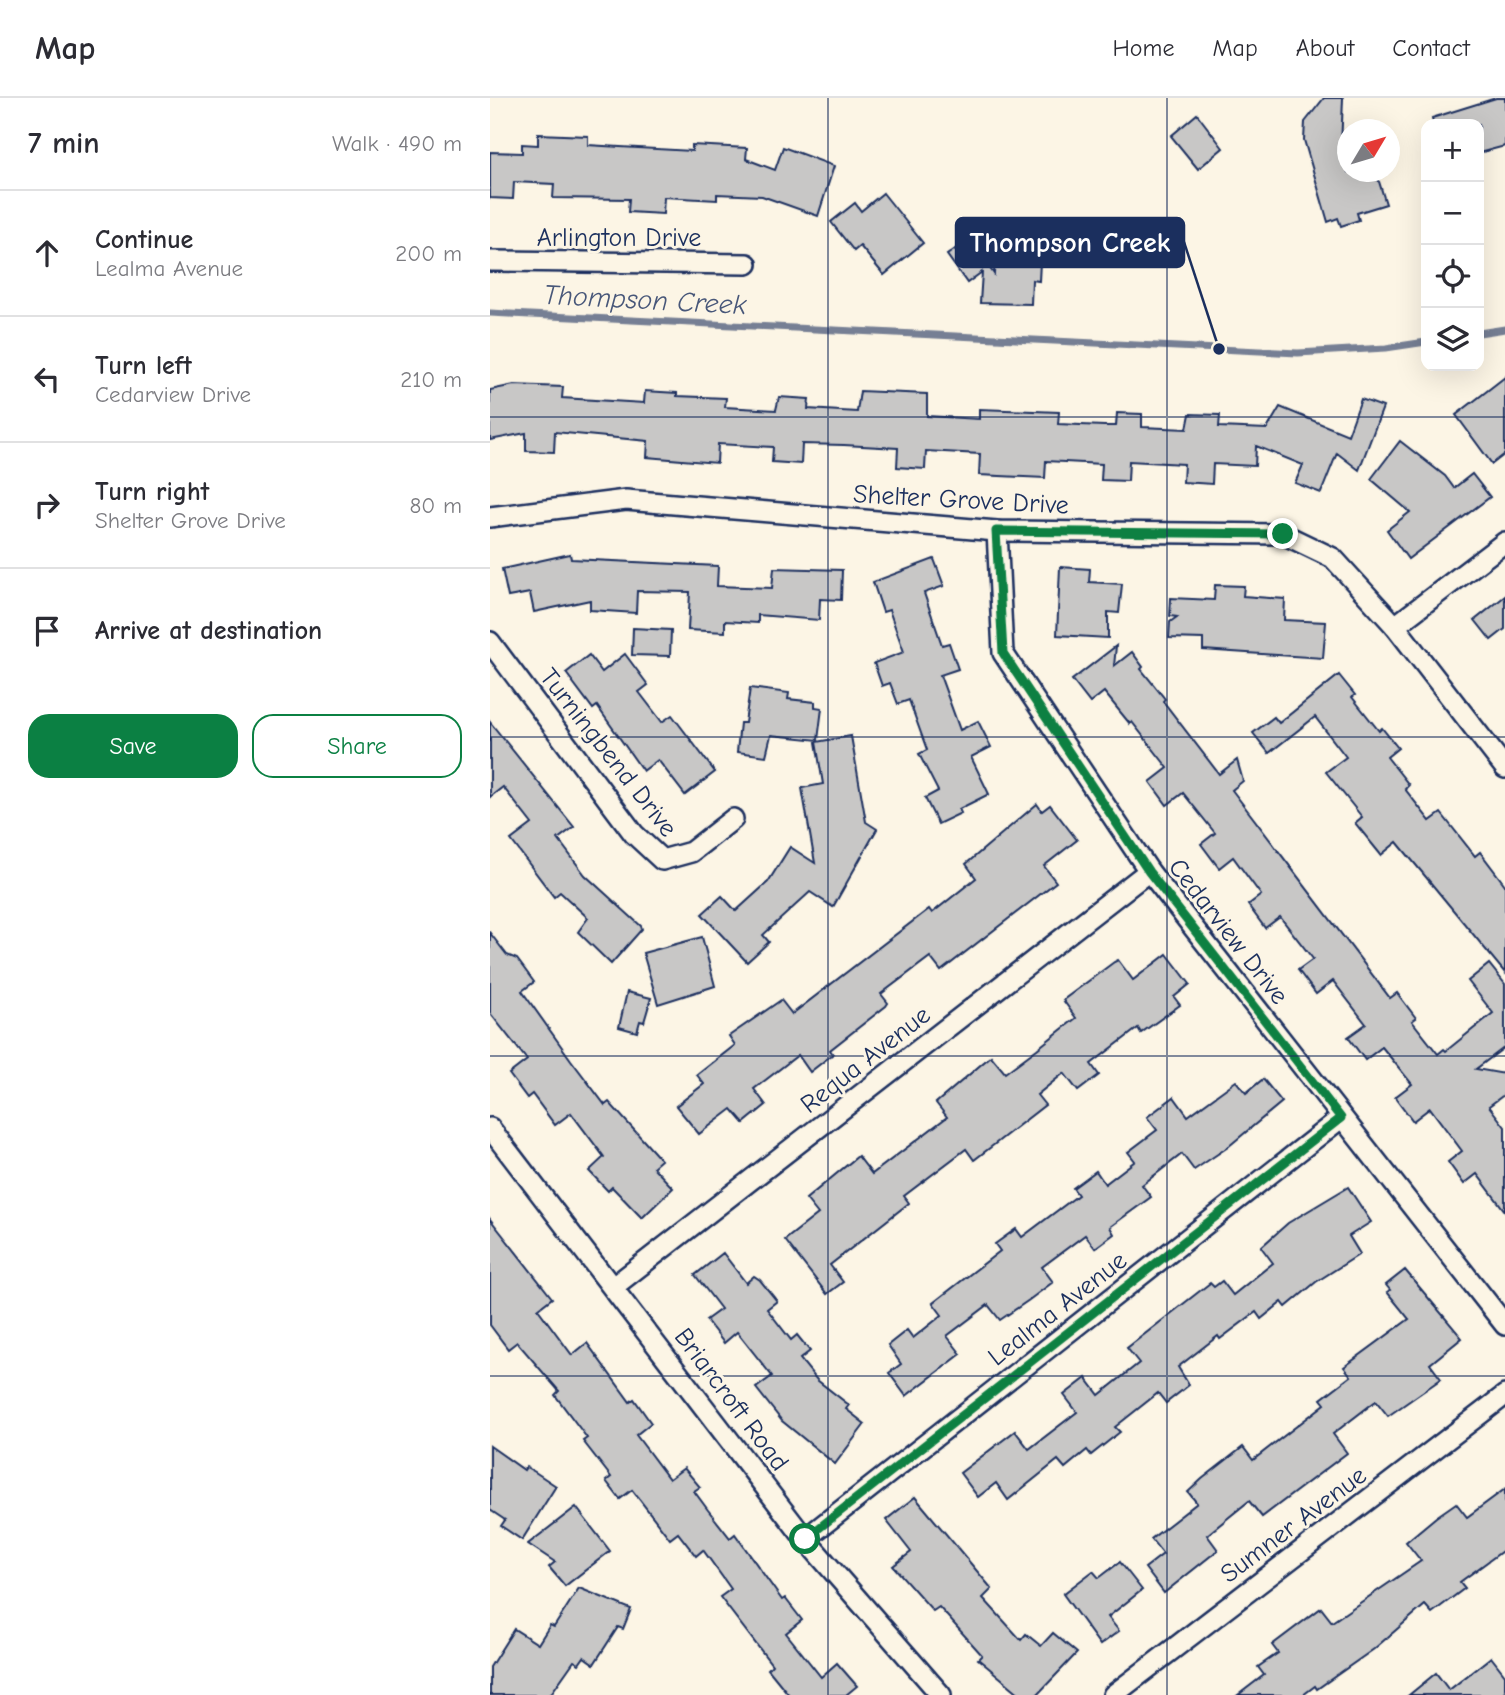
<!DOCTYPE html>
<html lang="en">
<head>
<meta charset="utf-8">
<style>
	body { margin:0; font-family:"Comic Neue",sans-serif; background:#f7f7f7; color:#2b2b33 }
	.controls { position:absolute; right:21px; top:21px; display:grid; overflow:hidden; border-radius:14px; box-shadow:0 7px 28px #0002 }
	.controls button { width:63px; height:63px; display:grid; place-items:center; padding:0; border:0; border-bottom:2px solid #e1e1e2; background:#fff; color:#2b2b33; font:35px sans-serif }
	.compass { position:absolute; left:847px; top:21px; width:63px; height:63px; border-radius:50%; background:#fff; box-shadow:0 7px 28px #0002; rotate:52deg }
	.stop { position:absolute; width:21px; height:21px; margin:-16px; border:5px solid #0b8043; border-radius:50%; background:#fff }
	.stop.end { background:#0b8043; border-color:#fff; box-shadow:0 2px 7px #0008 }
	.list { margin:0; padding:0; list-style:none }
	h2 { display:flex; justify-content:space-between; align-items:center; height:91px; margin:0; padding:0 28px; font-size:30px }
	h2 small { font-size:23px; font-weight:400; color:#7c7c81 }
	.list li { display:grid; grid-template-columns:46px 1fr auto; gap:21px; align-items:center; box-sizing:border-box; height:126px; padding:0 28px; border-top:2px solid #e1e1e2 }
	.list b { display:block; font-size:26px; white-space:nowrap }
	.list p { margin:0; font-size:23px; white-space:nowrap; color:#7c7c81 }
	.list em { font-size:23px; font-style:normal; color:#7c7c81 }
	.actions { display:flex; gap:14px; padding:21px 28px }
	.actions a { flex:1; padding:16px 0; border:2px solid #0b8043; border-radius:21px; text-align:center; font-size:24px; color:#0b8043 }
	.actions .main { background:#0b8043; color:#fff }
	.icon { flex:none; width:38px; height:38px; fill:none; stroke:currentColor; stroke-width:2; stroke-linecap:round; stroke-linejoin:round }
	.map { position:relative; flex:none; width:1015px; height:1597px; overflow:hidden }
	header { display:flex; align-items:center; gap:42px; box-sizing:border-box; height:98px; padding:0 35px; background:#fff; border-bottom:2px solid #e1e1e2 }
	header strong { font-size:33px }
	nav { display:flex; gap:38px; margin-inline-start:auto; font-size:24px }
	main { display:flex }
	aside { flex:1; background:#fff }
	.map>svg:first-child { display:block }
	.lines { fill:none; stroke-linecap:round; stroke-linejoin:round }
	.stream { stroke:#767f94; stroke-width:7 }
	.building { fill:#c8c7c6; stroke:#1b2f5e; stroke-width:2 }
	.street-casing { stroke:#1b2f5e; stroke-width:24 }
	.street { stroke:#fcf5e5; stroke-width:19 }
	.route { stroke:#0b8043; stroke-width:9 }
	.grid { fill:none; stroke:#1b2f5e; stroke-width:2; stroke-opacity:0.55 }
	.labels { text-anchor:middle; stroke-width:6; stroke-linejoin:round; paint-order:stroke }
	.street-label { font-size:26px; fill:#1b2f5e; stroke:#fcf5e5 }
	.water-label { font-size:28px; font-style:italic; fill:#485779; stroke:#fcf5e5 }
	.leader { fill:none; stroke:#1b2f5e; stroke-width:2.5 }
	.callout-dot { fill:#1b2f5e; stroke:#fcf5e5; stroke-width:2.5 }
	.callout { fill:#1b2f5e; stroke:#1b2f5e; stroke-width:2.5 }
	.callout-label { font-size:28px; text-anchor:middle; font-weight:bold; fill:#fff }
</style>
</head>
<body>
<header>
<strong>Map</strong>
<nav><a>Home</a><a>Map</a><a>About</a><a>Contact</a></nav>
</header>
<main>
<aside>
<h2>7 min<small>Walk · 490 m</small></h2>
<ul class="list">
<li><svg class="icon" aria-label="ahead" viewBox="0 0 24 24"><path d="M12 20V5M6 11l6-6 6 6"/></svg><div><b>Continue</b><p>Lealma Avenue</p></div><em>200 m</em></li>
<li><svg class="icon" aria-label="left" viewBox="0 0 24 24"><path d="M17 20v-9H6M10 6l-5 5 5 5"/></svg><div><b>Turn left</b><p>Cedarview Drive</p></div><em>210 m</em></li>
<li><svg class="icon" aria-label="right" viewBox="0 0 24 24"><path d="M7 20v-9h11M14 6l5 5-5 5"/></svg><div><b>Turn right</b><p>Shelter Grove Drive</p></div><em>80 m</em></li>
<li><svg class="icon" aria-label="arrive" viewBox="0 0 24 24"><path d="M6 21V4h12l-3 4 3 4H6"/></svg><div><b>Arrive at destination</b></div></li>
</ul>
<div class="actions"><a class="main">Save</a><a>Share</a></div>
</aside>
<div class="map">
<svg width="1015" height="1597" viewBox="0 0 1015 1597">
	<rect width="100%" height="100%" fill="#fcf5e5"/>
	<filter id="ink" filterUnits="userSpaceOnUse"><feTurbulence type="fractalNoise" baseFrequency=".0143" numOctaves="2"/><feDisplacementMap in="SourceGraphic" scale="14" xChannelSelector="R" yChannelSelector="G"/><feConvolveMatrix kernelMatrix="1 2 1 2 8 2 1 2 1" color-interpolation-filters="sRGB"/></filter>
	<g filter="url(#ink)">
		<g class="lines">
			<g class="stream">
				<path d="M0,215l808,40 88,-5 40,-6"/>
				<path d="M989,235l26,-4"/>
			</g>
		</g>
		<g class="building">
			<path d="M834,0h19l-2,50 7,-2v26h28l10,32 -29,9 2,7 -18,6 -3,-8 -10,4 -24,-82 1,-18z"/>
			<path d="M1006,0h9v48l-26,7v-29h-46l-1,-6z"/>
			<path d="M707,16l26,34 -25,21 -27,-33z"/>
			<path d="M48,36l50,2v9l32,2 72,4v-6l55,3 -1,11 29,11 8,-23 51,19 -16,50 -56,-20 -45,-2v6l-53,-3 -1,17 -35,-2 1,-13 -76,-1 1,-14 -40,-2 -1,17 -23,-1v-46l32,1v-9l16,1z"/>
			<path d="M393,95l40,50 -39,32 -24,-29 -6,5 -23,-29 24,-19 6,8z"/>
			<path d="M506,138l56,1 -1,25h-11l-1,19 -7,-1 -1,24 -51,-1 2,-31 -15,11 -20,-28 22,-16 25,35z"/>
			<path d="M1015,279v77l-13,10 -36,-49z"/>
			<path d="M24,287l49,2 -1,11 82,5 1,-12 32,2v3l49,2 -1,9 51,3 3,-13 30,2 -1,10 49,3 3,-21 67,3v22l52,3v-10l80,3 -1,12 46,2h12l1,-13 25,1v13l45,2 3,-15 30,1 -1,12 48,2 13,-22 68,28 13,-36 22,8 -24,63 -22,-17 -16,40 -26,-10 8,-18 -47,-19 -1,20 -42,-2 -1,20 -29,-2 1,-18 -55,-3 -1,20 -27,-1 1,-16 -56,-3 -1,17 -66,-3 1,-21 -54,-3 -1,18 -28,-2 1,-19 -54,-3 -42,-1 -1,20 -29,-2 1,-15 -55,-3 -1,19 -70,-6 1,-16 -93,-9 -1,20 -28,-1v-18l-36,7v-50z"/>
			<path d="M910,343l45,35 9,12 18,-14 18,23 -82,62 -21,-29 23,-18 -39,-33z"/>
			<path d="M80,456l1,5 147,7 -1,20 55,2 2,-20 68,2 -1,30 -21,-1 -1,21 -61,-5v8l-33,-2v11l-37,-2 2,-38 -53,-1 -1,22 -46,-3v-10l-56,12 -4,-19 -22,4 -6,-28z"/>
			<path d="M444,461l10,27 -20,7 18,52 7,-2 9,26 -18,6 20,55 18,-9 13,26 -20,10 18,37 -30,15 2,4 -23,11 -13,-26 13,-7 -19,-37 8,-4 -18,-50 -11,4 -8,-21 -8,3 -8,-23 30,-11 -15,-42 -6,2 -10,-30z"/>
			<path d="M570,469l30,2 -1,13 33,2 -3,29 -11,-1v26l-51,-3z"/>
			<path d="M725,487l29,1 -1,10 42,3 -1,21 42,2 -3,36 -120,-8v-11l-34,-1 1,-16 7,-5 -7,-1 1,-18 43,2z"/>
			<path d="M1015,498v33l-14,11 -16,-20z"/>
			<path d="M143,530l38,2 -1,26 -38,-1z"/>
			<path d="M626,548l-2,20 18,-14 11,15 -2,2 24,30 -2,2 56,73 18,-14 6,21 -11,9 158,208 7,-5 19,25 -4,3 26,33 6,-5 2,2 47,-38 -25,-32 21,-17 16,20v63l-29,22 29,5v20l-16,12 16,21v84l-28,-37 -13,10 -16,-22 14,-11 -32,-43 -17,13 -18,-24 17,-13 -30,-37 -17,13 -17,-23 18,-13 -33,-43 -17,13 -18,-24 15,-11 -33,-42 -15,11 -17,-23 13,-10 -28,-38 -14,11 -18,-24 14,-11 -32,-40 -16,12 -17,-23 18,-14 -36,-46 -2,2 -26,-32 -14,11 -18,-23z"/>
			<path d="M135,556l23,31 -9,7 23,30 10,-7 43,57 -30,23 -27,-35 -15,11 -46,-65 -4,3 -27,-36 23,-18 13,17z"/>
			<path d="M849,577l16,20 -3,2 27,34 3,-3 16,20 -11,9 22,28 -4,4 25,32 11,-8 34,43 5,-4 25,33v88l-108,-131 -16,13 -26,-32 7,-6 -36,-45 20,-15 -31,-40 -46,36 -16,-20 21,-16 5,6z"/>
			<path d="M260,590l39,5 -1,6 27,3v5l7,1 -4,32 -47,-5 -5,21 -29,-4 3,-29h5z"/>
			<path d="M0,624l84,105 -16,12 27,36 56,51 1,3 -31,35 -33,-32 10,-14 -28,-26 -6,5 -43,-57 21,-16 -29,-37 -13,10z"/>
			<path d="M361,638l15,86 11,7 -44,78 -23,-15 -47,43 6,7 -22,20 -45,-48 20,-18 14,15 32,-29 22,-35 25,16 -13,-75 21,-4 -7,-42z"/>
			<path d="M547,706l5,7 8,-6 27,35 -33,26 12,16 -115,89 -11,-14 -49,37 7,9 -2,3 -56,44 3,4 -23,18 -12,-17 -44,34 12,16 -22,18 -12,-14 -33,25 -23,-28 28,-22 -7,-9 38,-30 -6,-9 52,-36 11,14 137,-105 3,4 44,-35 -10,-14z"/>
			<path d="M0,835l17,22 10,4 17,23 -12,9 49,69 34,45 4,-3 52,58 -8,7 20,21 -31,30 -30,-31 -4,4 -19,-20 15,-14 -33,-44 -16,12 -23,-31 -5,4 -18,-24 18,-14 -37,-47z"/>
			<path d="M212,839l13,49 -57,18 -15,-51z"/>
			<path d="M677,856l23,30 -16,13 6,8 -39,28 -3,-5 -47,36 8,11 -21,16 -14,-18 -27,22 8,10 -54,42 -17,13 -8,-11 -62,47 5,7 -79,62 13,17 -16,12 -42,-54 33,-26 -12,-15 52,-43 14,18 75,-57 -11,-14 55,-47 14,17 32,-24 39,-31 -13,-18 51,-38 4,-2 15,20z"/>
			<path d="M137,894l24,6 -7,24 -4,-1 -3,11 -18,-5z"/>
			<path d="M773,981l19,23 -54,45 -34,23 -12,-16 -40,31 9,12 -41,30 4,7 -19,14 -10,-13 -43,32 11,15 -24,18 -29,20 -12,-15 -41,31 14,18 -55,42 -17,-23 12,-9 -13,-19 19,-15 6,8 29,-23 -9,-12 67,-52 -5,-7 21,-15 6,8 56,-42 -5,-7 23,-17 9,13 30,-23 -7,-9 29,-22 -10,-13 27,-20 14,19 48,-35 10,12z"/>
			<path d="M858,1089l23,35 -22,14 11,18 -44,28 -30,25 -4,-5 -21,17 -5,-7 -36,27 -2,-3 -40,31 11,18 -23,18 -8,-10 -43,34 5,5 -29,23 -4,-5 -22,18 -7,-8 -50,40 -12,-17 -18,14 -18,-24 55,-42 14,18 48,-37 -13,-17 22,-17 13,17 40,-32 -12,-15 83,-65 4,4 8,-6 11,14 40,-32 -12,-16 27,-24z"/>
			<path d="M0,1121l62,79 -14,11 34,46 15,-12 43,59 4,-3 17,24 -15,12 33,44 15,-11 16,19 -6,4 14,19 22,28 5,-4 47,66 3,-2 17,22 -16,13 35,44 16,-14 20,23 -11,9h-57l-21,-26 4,-4 -52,-68 11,-8 -28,-39 -7,6 -18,-23 -8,6 -38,-49 -12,9 -14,-18 5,-4 -28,-36 4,-3 -32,-43 4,-4 -42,-49 -9,7 -18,-24z"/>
			<path d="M233,1155l23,30 8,-7 6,4 17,21 -10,8 24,31 6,-5 13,16 -10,8 17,21 32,25 -3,4 19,15 -30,40 -53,-43 -26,-33 16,-12 -35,-44 -13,11 -18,-23 15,-11 -26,-34z"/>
			<path d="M915,1172l57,68 -32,26 11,15 -53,37 -12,-15 -43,33 14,19 -85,64 -13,-16 -42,34 11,15 -54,43 -19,-25 18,-14 -12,-15 46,-36 -9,-11 14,-13 41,-32 10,13 72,-56 -4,-5 30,-23 -7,-9 65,-48 -22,-27 3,-2 -4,-5z"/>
			<path d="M0,1348l34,24 2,-3 9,5 21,14 -34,54 -21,-14 4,-6 -15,-10z"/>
			<path d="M1015,1391v60l-45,33 5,6 -33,25 -7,-8 -51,44 -57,40 -2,-3 -12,9h-65l26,-20 -6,-8 20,-14 -6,-8 49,-37 11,14 89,-61 -15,-19 30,-25 20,-14 11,14z"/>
			<path d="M425,1399l77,92 -9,9 38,42 5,-6 15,12 12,-13 24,20 -40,42h-16l-43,-36 4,-4 -43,-48 -6,4 -40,-45 18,-14 -25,-32z"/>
			<path d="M86,1409l34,44 -45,35 -16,-19 6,-5 -27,-18z"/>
			<path d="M630,1464l22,28 -34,27 11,14 -19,14 -37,-51 30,-23 6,7z"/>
			<path d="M89,1490l52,21 -8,20 -5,-2 -24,37 -10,-7 -5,7 -5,-3 -24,34h-60v-28l24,-38 24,15 12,-19 4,2z"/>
			<path d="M1001,1559l14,18v20h-96l27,-22 13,17z"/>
		</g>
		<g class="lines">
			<g class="street-casing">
				<g id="street">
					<path d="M0,163l257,3"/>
					<path d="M0,419l136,-17 371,31 286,3 50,24 62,68 110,142"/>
					<path d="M507,433l6,122 146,218 356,454"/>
					<path d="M905,528l110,-84"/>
					<path d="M0,544l144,192 28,26 29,-8 42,-33"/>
					<path d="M0,1030l315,411 136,156"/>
					<path d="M123,1189l536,-416"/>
					<path d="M315,1441l536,-421"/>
					<path d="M623,1597l392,-300"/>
				</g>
			</g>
			<use href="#street" class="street"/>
		</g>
	</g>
	<g class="lines" filter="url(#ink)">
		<path class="route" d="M315,1441l536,-421 -192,-246 -146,-219 -7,-122 287,3"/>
	</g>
	<path class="grid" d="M338,0v1597M677,0v1597M0,319h1015M0,639h1015M0,958h1015M0,1278h1015"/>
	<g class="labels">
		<g class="street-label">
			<text x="129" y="148">Arlington Drive</text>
			<text transform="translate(471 401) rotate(3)" y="9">Shelter Grove Drive</text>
			<text transform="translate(119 654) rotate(52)" y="9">Turningbend Drive</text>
			<text transform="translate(739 833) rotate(52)" y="9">Cedarview Drive</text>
			<text transform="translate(375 961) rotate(-38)" y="9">Requa Avenue</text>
			<text transform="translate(567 1210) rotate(-38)" y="9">Lealma Avenue</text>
			<text transform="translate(242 1301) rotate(53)" y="9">Briarcroft Road</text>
			<text transform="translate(803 1426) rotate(-37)" y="9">Sumner Avenue</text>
		</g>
		<g class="water-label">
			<text transform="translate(155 201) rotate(3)" y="10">Thompson Creek</text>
		</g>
	</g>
	<path class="leader" d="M729 251L694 144"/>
	<circle class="callout-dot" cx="729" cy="251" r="7"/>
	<rect class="callout" x="466" y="120" width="228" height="49" rx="7"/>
	<g class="callout-label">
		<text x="580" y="154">Thompson Creek</text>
	</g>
</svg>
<div class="controls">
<button>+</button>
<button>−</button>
<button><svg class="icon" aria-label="locate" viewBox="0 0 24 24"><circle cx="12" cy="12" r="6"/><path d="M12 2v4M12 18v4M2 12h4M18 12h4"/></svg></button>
<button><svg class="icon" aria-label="layers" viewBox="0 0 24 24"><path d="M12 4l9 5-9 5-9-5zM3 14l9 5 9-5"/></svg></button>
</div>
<svg class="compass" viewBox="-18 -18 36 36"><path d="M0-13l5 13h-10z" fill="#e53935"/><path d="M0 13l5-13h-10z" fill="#7c7c81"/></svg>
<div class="stop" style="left:315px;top:1441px"></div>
<div class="stop end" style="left:793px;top:436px"></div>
</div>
</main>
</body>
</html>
